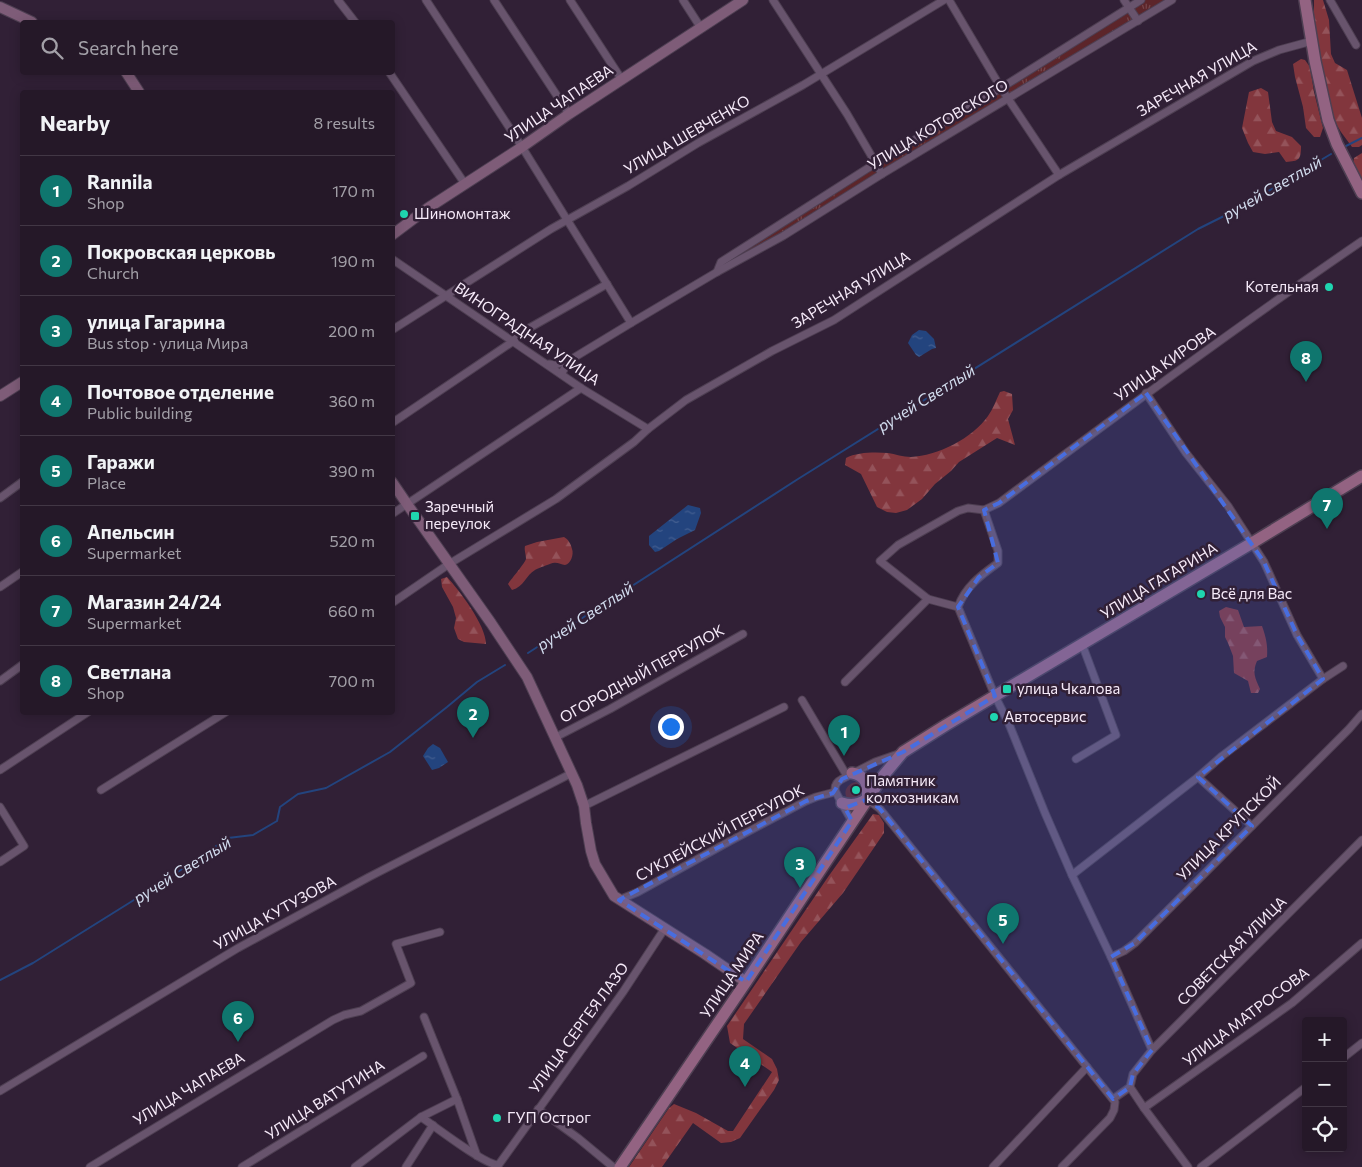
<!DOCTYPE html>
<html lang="en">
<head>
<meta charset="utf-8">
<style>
	body { margin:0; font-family:Commissioner,sans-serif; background:#312534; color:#f1f3f6 }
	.controls { position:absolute; right:15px; bottom:15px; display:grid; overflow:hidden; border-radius:5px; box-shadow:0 2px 12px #0003 }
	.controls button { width:45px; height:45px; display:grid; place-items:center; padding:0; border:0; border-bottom:1px solid #423745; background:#251828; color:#f1f3f6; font:25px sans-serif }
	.you { position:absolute; left:670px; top:726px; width:18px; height:18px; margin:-12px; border:4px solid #fff; border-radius:50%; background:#1a73e8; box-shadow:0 0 0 8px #1a73e833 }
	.badge { display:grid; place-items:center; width:32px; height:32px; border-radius:50%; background:#0f766e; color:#fff; font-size:16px; font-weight:700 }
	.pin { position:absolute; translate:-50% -41px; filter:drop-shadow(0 1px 2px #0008) }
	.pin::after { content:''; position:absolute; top:26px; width:18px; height:15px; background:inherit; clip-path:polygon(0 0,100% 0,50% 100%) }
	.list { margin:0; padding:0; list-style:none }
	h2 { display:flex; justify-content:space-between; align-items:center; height:65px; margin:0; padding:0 20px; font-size:21px }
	h2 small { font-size:16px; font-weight:400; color:#a3a0a8 }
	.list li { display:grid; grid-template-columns:32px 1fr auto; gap:15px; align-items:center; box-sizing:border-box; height:70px; padding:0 20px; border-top:1px solid #423745 }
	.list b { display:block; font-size:19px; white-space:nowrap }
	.list p { margin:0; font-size:16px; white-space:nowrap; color:#a3a0a8 }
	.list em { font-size:16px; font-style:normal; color:#a3a0a8 }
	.icon { flex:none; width:28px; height:28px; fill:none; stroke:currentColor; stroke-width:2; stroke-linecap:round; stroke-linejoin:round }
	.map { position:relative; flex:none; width:1362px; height:1167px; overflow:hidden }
	.search { position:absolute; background:#251828; box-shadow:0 2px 12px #0003; left:20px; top:20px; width:375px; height:55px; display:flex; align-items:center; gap:12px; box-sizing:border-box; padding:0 18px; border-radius:5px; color:#a3a0a8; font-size:19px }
	.panel { position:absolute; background:#251828; box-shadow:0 2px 12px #0003; left:20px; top:90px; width:375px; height:625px; border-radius:5px }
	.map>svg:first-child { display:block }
	.grass { fill:url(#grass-tufts) }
	.forest { fill:url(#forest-firs) }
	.water { fill:url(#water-ripples) }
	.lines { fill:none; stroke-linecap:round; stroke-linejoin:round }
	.stream { stroke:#23447e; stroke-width:2 }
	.street-casing { stroke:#4e3f52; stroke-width:9 }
	.secondary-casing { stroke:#4e3f52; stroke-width:12 }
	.primary-casing { stroke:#4e3f52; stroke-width:14 }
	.street { stroke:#68546d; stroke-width:7 }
	.secondary { stroke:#7e5c78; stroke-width:10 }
	.primary { stroke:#936382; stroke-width:11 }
	.marked { fill:#486ddf; fill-opacity:0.2; stroke:#486ddf; stroke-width:4; stroke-dasharray:10 6; stroke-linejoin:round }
	.poi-dot { fill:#1fd5b0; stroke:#312036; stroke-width:2 }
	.labels { text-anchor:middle; stroke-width:5; stroke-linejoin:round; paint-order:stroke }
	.street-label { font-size:15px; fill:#f6eaf9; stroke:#312036 }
	.poi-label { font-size:15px; fill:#f6eaf9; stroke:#312036; text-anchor:start }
	.water-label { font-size:16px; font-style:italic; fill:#d2dcee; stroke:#312036 }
</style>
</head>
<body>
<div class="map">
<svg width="1362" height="1167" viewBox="0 0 1362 1167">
	<defs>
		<pattern id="grass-tufts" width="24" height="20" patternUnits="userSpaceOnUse" patternTransform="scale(1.25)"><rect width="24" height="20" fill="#5c252a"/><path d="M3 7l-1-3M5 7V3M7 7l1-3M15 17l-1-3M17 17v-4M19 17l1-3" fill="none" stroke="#74454a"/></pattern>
		<pattern id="forest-firs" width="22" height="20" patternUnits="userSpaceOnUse" patternTransform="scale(1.25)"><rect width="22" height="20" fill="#82363d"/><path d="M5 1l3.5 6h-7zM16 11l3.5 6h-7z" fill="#94535a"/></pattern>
		<pattern id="water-ripples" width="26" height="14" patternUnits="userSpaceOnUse" patternTransform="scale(1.25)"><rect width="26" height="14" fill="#23447e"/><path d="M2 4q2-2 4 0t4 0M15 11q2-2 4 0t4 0" fill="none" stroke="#445f91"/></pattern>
	</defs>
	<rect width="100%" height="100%" fill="#312036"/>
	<g class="grass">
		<path d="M1141,0h31l-455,272 4,-10z"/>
		<path d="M856,782l6,2 2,13 -15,4c-7,-8 -3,-17 7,-19z"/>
	</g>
	<g class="forest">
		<path d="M1314,0h9l6,20 2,34 4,9 12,7 15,48v27l-3,2h-7l-11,-15 -9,-15 -18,-79z"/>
		<path d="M1301,59l4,1 5,7 4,25 9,36 -3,9h-6l-8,-9 -3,-21 -8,-30 -2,-13z"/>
		<path d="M1261,88l7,4 4,30 4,9 16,6 9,9c0,14 -2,15 -15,16l-7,-10 -14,2 -12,-2 -5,-9 -6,-15 7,-36z"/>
		<path d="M1362,153v33l-9,-21 1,-7z"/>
		<path d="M1004,391l8,3 1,16 -5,9 7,26 -18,-7 -38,24 -8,9 -16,13 -13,15 -15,11 -11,3 -9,-1 -10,-5 -16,-33 -16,-9 1,-7c11,-6 29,-6 42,-5 7,1 15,4 23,4 26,-1 62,-19 77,-41 5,-7 8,-16 12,-24z"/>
		<path d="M564,537c4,2 7,7 8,12 2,5 -1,15 -7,16 -4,0 -7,-3 -12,-2 -1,0 -17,6 -18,7 -9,5 -11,17 -23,20l-4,-6c4,-6 17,-21 18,-25 0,-5 -2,-9 -1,-13l12,-4z"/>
		<path d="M447,577c12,13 39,48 39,67l-22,-2 -6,-3 -4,-11 2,-10 -3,-11 -11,-20 -1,-8z"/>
		<path d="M1226,607l12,3 6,17 18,-1c4,11 6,20 5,31l-10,4c-5,11 -2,17 3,28l-2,4h-7l-3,-12 -14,-8 -1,-17 -5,-13 -3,-6v-10l-5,-10 -1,-6z"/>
		<path d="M873,814l6,1 5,8v10l-41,60 -42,49 -57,82 -1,15 29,20 5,10 2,11 -5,10 -34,48 -9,4 -10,1 -28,-20 -31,44h-33l40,-59 5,-4 22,9 32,18h5l39,-59 -42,-29 -3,-17 101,-149z"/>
	</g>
	<g class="water">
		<path d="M919,330l7,1 8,8 2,9 -4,1 -13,8 -3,-2 -8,-12 4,-8z"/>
		<path d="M688,505l12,3 1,5 -6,17 -18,9 -18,12 -4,1 -6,-7v-9z"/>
		<path d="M433,744l7,4 8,14 -9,6 -7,2 -9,-14 5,-8z"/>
	</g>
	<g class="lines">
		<g class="stream">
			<path d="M1346,146l16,-8"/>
			<path d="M528,653l270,-174 400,-250 40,-20 93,-55"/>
			<path d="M0,980l33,-17 133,-83 62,-42 25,-3 24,-14 3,-14 18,-13 28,-6 64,-36 57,-45 30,-25 28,-17"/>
		</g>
		<g class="street-casing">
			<g id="street">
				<path d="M338,0l17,22"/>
				<path d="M426,0l96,147 109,176"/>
				<path d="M494,0l75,114"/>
				<path d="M570,0l52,80"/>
				<path d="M683,0l18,28"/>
				<path d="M773,0l74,114 35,60"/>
				<path d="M949,0l52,88 58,87"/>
				<path d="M1124,0l14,21"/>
				<path d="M1330,0l26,45"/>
				<path d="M389,72l76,112"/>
				<path d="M392,259l189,129 67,41"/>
				<path d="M717,272l4,-10 155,-99 125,-75 140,-88"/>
				<path d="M392,330l159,-101 77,-43 70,-43 105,-58 141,-85"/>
				<path d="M549,364l6,1 15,-5"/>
				<path d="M561,374l9,-14 61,-37 86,-51 66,-36 99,-62 290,-174"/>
				<path d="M392,423l120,-81 5,-5 7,-6 83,-47"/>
				<path d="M0,498l22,-16"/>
				<path d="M984,510l14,41v12c-17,12 -33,24 -40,44l37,89 14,28 36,89 27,62 39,82 41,93"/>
				<path d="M392,514l189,-126"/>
				<path d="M0,587l22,-15"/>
				<path d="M392,603l57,-39 107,-65 78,-57 14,-13 38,-29 86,-49 62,-31 225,-145 194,-114 26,-11 33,-9"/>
				<path d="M958,607l-30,-8 -48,-38 18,-16 60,-34 10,-3 16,2 15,-7c120,-89 240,-178 363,-262"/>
				<path d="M1323,679l20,-13"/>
				<path d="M0,681l22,-16"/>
				<path d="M845,682l83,-83"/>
				<path d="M802,700l45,76"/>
				<path d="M556,737l54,-28 133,-75"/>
				<path d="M1076,759l40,-24 -34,-91"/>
				<path d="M0,770l88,-58"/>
				<path d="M1198,777l54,49"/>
				<path d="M101,790l125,-78"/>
				<path d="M867,799l13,10 235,293 -1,8 -4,8 -48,49"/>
				<path d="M584,806l200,-99"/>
				<path d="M0,807l24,39 -24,16"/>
				<path d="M852,821c-3,-5 -17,-29 -17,-32 0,-5 3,-8 7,-10l33,-17 26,-9"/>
				<path d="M1072,875l126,-98 24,-21 101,-77 -26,-44 -33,-73 -36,-56 -42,-53 -40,-60"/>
				<path d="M619,900l19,-8 92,-51 76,-40 10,-4 19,-5"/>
				<path d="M1111,957l13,-6 11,-8 214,-214 13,-15"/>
				<path d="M424,1017l33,82 20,57"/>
				<path d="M1343,1058l19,-15"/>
				<path d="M1130,1087l3,-13 19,-24 210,-210"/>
				<path d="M1130,1087l14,21 44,59"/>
				<path d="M0,1091l238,-143 131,-71 203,-104"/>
				<path d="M1113,1099l17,-12"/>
				<path d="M1144,1108l148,-105 70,-60"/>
				<path d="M538,1109l40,29 35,29"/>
				<path d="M421,1117c15,10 62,47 77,48"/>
				<path d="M90,1167l243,-147 11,-5 17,-4 50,-28 -15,-39 44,-12"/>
				<path d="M242,1167l181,-111"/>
				<path d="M355,1167l66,-50 36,-18"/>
				<path d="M406,1167l27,-42"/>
				<path d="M497,1167l126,-175 42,-64"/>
				<path d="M993,1167l94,-100"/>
				<path d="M1201,1167l105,-80"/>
			</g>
		</g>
		<g class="secondary-casing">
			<g id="secondary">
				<path d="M0,7l32,15"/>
				<path d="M126,72l13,20"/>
				<path d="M392,235l36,-27 94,-61 47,-33 174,-114"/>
				<path d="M0,396l22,-14"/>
				<path d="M392,482l15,22 84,119 36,54 50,108 7,21 2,17 5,28 4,13 19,32 91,58 41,28"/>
			</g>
		</g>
		<g class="primary-casing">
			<g id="primary">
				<path d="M1305,0l10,61 13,59 9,24 25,49"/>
				<path d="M852,773c14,2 17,13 15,26"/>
				<path d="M842,803c9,3 16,2 24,-3"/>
				<path d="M620,1167l126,-185 137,-206 20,-24 43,-27 306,-182 110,-67"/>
			</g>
		</g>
		<use href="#street" class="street"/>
		<use href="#secondary" class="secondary"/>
		<use href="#primary" class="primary"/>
	</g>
	<path class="marked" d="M1146,393l118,169 33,73 26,44 -125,98 54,49 -117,117 -24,14 41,93 -19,24 -3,13 -17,12 -233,-290 -12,-10 -23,9 7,13 -106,161 -127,-82 187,-99 27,-8 9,-14 61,-27 92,-56 -37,-89 21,-30 19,-14 -14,-53 15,-7z"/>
	<g class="poi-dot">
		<circle cx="404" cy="214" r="5"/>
		<circle cx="1329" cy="287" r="5"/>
		<rect x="410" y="511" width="10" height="10" rx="2.5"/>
		<circle cx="1201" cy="594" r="5"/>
		<rect x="1002" y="684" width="10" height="10" rx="2.5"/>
		<circle cx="994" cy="717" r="5"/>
		<circle cx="856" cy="790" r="5"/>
		<circle cx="497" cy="1118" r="5"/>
	</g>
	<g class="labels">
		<g class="street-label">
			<text transform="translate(1197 79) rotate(-30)" y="5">ЗАРЕЧНАЯ УЛИЦА</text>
			<text transform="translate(559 104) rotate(-34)" y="5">УЛИЦА ЧАПАЕВА</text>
			<text transform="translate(938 125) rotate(-31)" y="5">УЛИЦА КОТОВСКОГО</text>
			<text transform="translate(687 135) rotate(-30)" y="5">УЛИЦА ШЕВЧЕНКО</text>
			<text transform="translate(851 290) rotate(-31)" y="5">ЗАРЕЧНАЯ УЛИЦА</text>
			<text transform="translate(527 334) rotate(34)" y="5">ВИНОГРАДНАЯ УЛИЦА</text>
			<text transform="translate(1165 364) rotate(-35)" y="5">УЛИЦА КИРОВА</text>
			<text transform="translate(1159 581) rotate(-31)" y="5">УЛИЦА ГАГАРИНА</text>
			<text transform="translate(642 674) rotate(-29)" y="5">ОГОРОДНЫЙ ПЕРЕУЛОК</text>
			<text transform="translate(1229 829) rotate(-45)" y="5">УЛИЦА КРУПСКОЙ</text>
			<text transform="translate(720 833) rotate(-28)" y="5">СУКЛЕЙСКИЙ ПЕРЕУЛОК</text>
			<text transform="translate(275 913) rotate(-29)" y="5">УЛИЦА КУТУЗОВА</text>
			<text transform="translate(1232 951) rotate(-45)" y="5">СОВЕТСКАЯ УЛИЦА</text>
			<text transform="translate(732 975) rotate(-56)" y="5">УЛИЦА МИРА</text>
			<text transform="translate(1246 1017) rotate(-37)" y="5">УЛИЦА МАТРОСОВА</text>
			<text transform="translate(579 1028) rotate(-54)" y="5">УЛИЦА СЕРГЕЯ ЛАЗО</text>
			<text transform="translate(189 1089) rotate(-31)" y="5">УЛИЦА ЧАПАЕВА</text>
			<text transform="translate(325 1100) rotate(-32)" y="5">УЛИЦА ВАТУТИНА</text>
		</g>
		<g class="poi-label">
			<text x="414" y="219">Шиномонтаж</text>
			<text x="1319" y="292" text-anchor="end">Котельная</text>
			<text x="425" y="512">Заречный<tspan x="425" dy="17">переулок</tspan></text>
			<text x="1211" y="599">Всё для Вас</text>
			<text x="1017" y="694">улица Чкалова</text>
			<text x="1004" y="722">Автосервис</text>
			<text x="866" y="786">Памятник<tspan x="866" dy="17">колхозникам</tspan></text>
			<text x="507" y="1123">ГУП Острог</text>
		</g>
		<g class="water-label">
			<text transform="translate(1272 188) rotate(-30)" y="6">ручей Светлый</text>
			<text transform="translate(926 398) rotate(-32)" y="6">ручей Светлый</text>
			<text transform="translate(585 616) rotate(-33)" y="6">ручей Светлый</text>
			<text transform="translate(182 870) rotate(-32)" y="6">ручей Светлый</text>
		</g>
	</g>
</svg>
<div class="controls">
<button>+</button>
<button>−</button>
<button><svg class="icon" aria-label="locate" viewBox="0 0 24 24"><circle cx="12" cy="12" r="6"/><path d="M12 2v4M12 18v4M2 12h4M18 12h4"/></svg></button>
</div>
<div class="you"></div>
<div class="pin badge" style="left:844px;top:756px">1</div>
<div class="pin badge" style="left:473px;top:738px">2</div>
<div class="pin badge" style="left:800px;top:888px">3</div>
<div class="pin badge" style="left:745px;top:1087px">4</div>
<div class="pin badge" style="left:1003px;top:944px">5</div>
<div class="pin badge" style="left:238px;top:1042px">6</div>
<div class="pin badge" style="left:1327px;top:529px">7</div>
<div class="pin badge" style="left:1306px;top:382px">8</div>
<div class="search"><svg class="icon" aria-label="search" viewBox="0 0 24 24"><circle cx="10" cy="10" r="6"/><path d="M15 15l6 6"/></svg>Search here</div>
<section class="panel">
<h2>Nearby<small>8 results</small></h2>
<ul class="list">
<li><span class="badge">1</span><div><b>Rannila</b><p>Shop</p></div><em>170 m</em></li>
<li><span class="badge">2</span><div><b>Покровская церковь</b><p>Church</p></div><em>190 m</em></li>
<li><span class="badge">3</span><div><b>улица Гагарина</b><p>Bus stop · улица Мира</p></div><em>200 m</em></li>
<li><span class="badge">4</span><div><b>Почтовое отделение</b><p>Public building</p></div><em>360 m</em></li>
<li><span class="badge">5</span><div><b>Гаражи</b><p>Place</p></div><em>390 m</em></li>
<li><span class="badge">6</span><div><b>Апельсин</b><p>Supermarket</p></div><em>520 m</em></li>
<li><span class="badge">7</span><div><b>Магазин 24/24</b><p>Supermarket</p></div><em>660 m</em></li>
<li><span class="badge">8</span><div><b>Светлана</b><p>Shop</p></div><em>700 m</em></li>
</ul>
</section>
</div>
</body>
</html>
